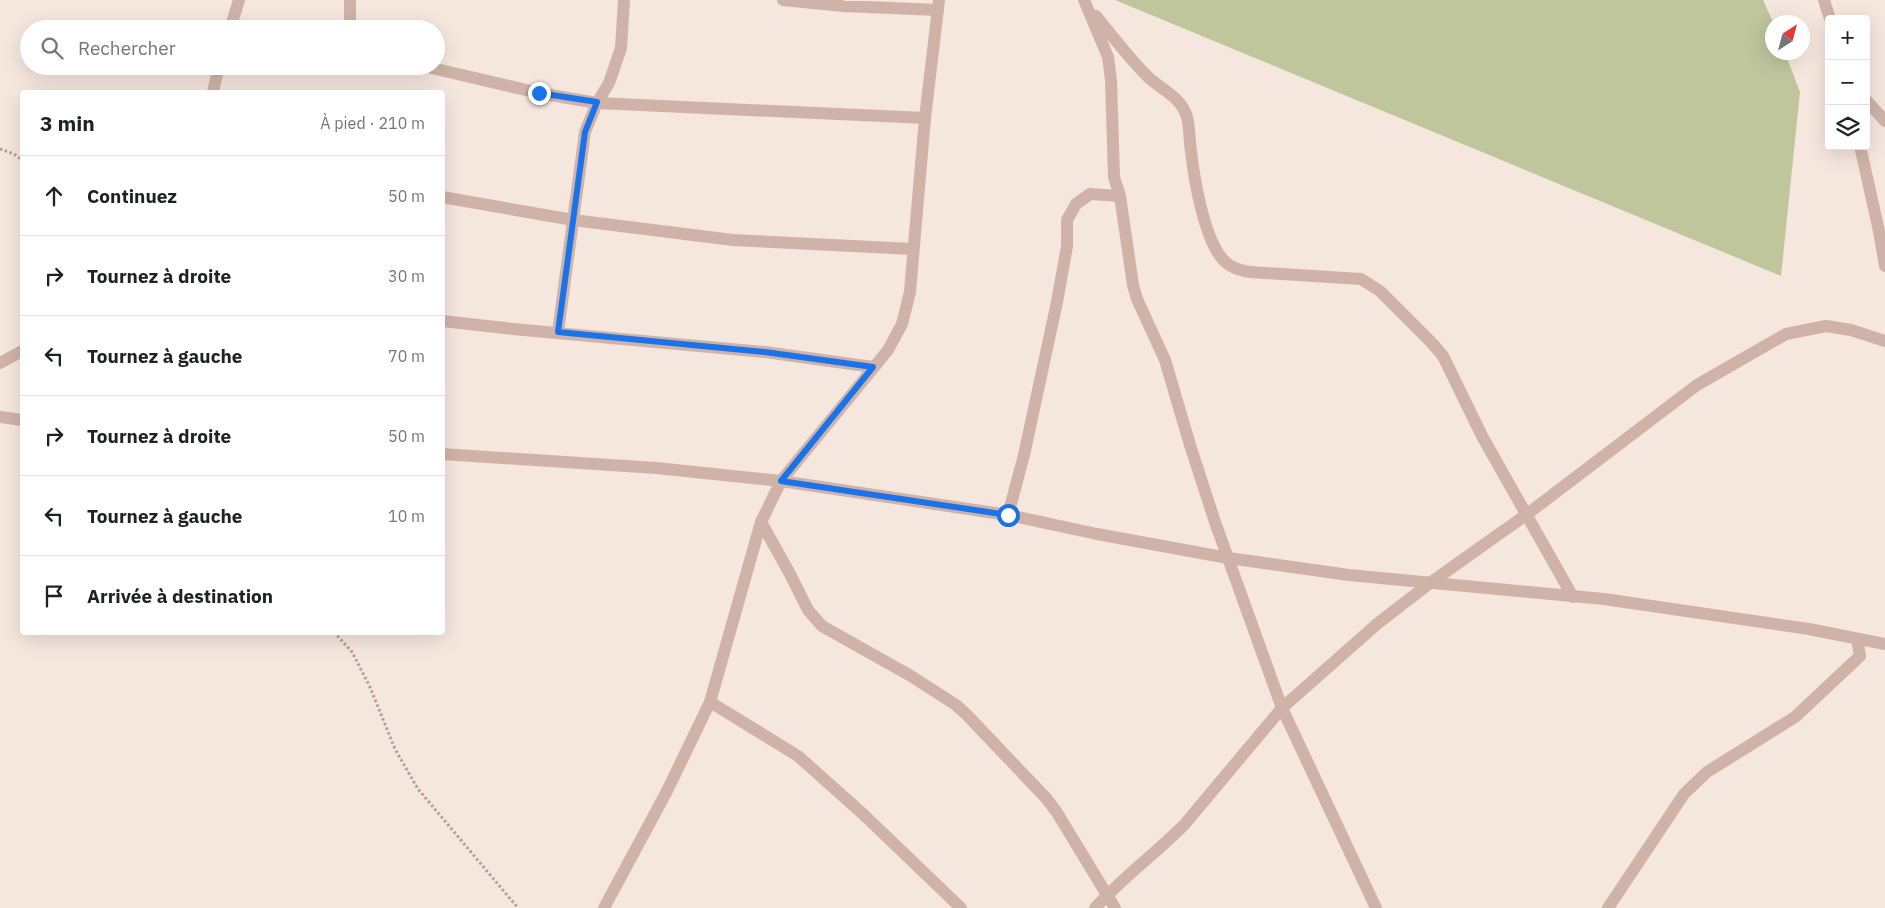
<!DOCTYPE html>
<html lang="fr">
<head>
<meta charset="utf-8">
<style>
	body { margin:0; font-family:"IBM Plex Sans",sans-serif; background:#f6f6f6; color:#202124 }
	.controls { position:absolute; right:15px; top:15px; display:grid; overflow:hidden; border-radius:5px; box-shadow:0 5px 20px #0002 }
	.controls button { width:45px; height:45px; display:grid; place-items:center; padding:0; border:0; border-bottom:1px solid #e0e0e0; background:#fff; color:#202124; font:25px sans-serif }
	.compass { position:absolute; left:1765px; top:15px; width:45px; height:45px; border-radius:50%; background:#fff; box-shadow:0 5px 20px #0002; rotate:36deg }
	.stop { position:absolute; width:15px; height:15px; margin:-11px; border:4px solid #1a73e8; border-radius:50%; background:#fff }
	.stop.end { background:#1a73e8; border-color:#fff; box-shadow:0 1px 5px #0008 }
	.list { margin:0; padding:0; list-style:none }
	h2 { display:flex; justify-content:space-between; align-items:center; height:65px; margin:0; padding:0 20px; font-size:21px }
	h2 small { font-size:16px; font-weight:400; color:#757577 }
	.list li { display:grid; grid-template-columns:32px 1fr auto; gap:15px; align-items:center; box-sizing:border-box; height:80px; padding:0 20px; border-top:1px solid #e0e0e0 }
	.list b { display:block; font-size:19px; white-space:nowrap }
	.list em { font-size:16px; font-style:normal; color:#757577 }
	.icon { flex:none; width:28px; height:28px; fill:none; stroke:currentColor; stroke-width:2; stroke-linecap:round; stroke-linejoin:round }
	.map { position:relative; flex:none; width:1885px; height:908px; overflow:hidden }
	.search { position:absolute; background:#fff; box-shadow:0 5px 20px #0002; left:20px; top:20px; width:425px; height:55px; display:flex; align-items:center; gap:12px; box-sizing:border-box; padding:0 18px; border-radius:28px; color:#757577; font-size:19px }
	.panel { position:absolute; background:#fff; box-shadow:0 5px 20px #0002; left:20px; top:90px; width:425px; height:545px; border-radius:5px }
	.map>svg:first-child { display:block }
	.green { fill:#bfc69c }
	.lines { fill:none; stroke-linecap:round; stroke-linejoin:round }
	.path { stroke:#bb9d92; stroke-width:3; stroke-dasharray:2.5 2.5; stroke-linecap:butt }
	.minor { stroke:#cfb3a8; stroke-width:12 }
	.route { stroke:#1a73e8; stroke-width:6 }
</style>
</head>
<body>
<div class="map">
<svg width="1885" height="908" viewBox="0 0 1885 908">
	<rect width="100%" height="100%" fill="#f5e6de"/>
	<path class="green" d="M1115,0h648l10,22 -1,30 13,1 15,39 -19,184z"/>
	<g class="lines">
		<g class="path">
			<path d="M0,149l14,5 8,6"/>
			<path d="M334,632l18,20 18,35 25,62 23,40 100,119"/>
		</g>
		<g class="minor">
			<path d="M783,0l60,6 95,4"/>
			<path d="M1084,0l24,57 3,23 3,97 6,19 13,89 4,14 28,61 25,85 25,77 67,186 94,200"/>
			<path d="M1824,0l6,19"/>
			<path d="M1096,16c17,21 33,42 52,61 13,12 31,19 38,37 4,10 3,26 5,37 3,28 13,85 30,106 7,10 18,13 29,15l111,7 19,12 52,52 11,13 39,80 91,161"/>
			<path d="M230,29l9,-29"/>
			<path d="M350,29v-29"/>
			<path d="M423,66l116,27 58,10 328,15"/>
			<path d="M213,92l6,-26"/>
			<path d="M1866,100l19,21"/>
			<path d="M1860,146l19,85 6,35"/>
			<path d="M442,197l131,23 160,20 180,9"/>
			<path d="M442,321l71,8 252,23 108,15"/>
			<path d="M558,332l27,-200 12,-29 12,-20 12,-35 3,-48"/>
			<path d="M0,363l22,-12"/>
			<path d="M0,417l22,3"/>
			<path d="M442,454l214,14 125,13 227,34 89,19 131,24 121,17 255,24 205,30 76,15"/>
			<path d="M1008,515l16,-60 33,-153 10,-56v-26l9,-16 14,-10 30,2"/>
			<path d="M761,522l29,52 18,36 14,16 89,50 45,29 11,10 79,83 10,13 59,97"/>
			<path d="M710,702l88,54 65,58 98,94"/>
			<path d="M604,908l63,-117 43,-89 51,-180 20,-41 107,-131 14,-26 8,-32 15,-174 14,-118"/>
			<path d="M1095,908c27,-30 60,-54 89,-83l98,-117 95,-84 53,-41 96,-68 171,-130 89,-51 40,-8 25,4 34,11"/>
			<path d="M1608,908l76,-114 23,-22 88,-55 65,-61 -3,-17"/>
		</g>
	</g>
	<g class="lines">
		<path class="route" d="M539,93l58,9 -12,30 -27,200 207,20 108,15 -92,114 227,34"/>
	</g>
</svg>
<div class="controls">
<button>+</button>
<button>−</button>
<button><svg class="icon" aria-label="layers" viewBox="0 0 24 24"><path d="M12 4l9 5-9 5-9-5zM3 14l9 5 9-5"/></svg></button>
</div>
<svg class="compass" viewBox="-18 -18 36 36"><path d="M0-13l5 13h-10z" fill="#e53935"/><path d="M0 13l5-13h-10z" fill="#757577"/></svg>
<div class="stop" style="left:1008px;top:515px"></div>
<div class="stop end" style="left:539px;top:93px"></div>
<div class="search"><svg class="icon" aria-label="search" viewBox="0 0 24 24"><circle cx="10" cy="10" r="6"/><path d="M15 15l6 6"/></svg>Rechercher</div>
<section class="panel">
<h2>3 min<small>À pied · 210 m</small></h2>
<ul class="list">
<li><svg class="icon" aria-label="ahead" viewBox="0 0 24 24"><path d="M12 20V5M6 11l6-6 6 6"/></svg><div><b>Continuez</b></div><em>50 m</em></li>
<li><svg class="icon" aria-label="right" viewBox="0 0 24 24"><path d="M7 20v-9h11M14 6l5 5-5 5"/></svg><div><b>Tournez à droite</b></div><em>30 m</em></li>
<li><svg class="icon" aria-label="left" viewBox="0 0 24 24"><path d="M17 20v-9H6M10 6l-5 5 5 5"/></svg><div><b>Tournez à gauche</b></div><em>70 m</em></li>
<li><svg class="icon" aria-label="right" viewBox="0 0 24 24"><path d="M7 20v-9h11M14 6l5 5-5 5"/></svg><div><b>Tournez à droite</b></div><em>50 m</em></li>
<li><svg class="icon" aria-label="left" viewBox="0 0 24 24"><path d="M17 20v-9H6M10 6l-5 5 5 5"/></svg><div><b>Tournez à gauche</b></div><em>10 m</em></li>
<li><svg class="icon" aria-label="arrive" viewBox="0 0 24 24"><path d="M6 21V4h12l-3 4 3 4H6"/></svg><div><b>Arrivée à destination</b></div></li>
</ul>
</section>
</div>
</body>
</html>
